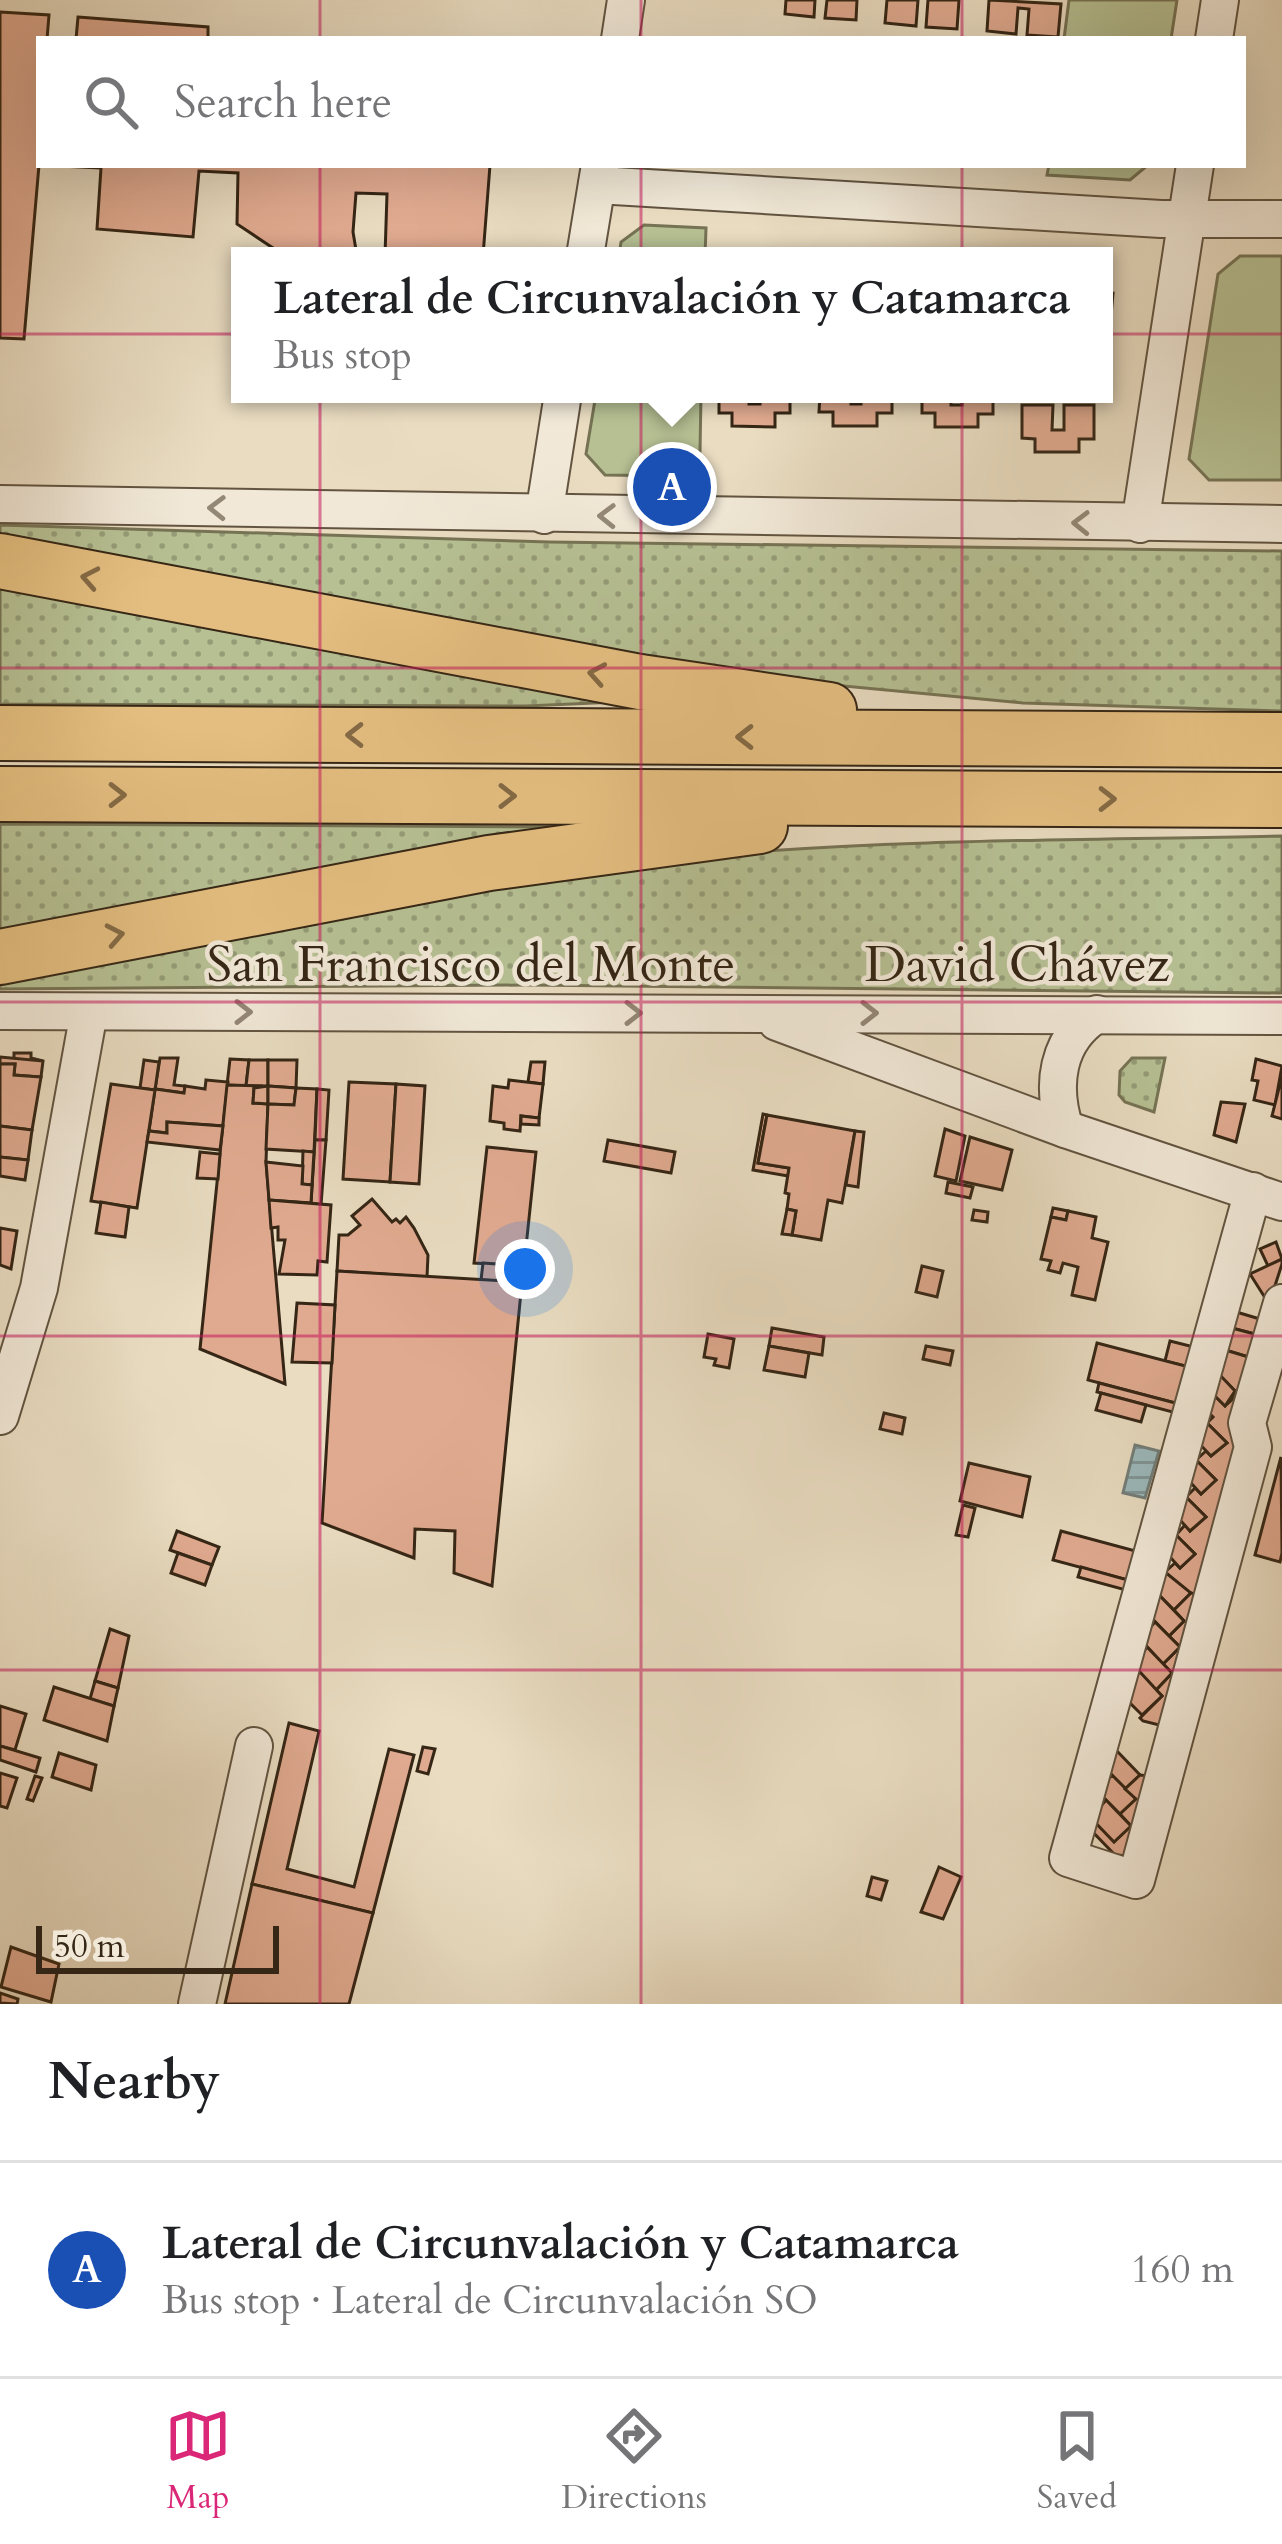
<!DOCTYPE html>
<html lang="en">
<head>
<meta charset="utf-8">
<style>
	body { margin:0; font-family:Cardo,serif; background:#f6f6f6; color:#202124 }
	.scale { position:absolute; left:36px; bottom:30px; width:243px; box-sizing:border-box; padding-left:12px; border:6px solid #352615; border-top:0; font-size:33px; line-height:42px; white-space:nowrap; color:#352615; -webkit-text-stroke:9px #f1e8d7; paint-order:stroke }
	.you { position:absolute; left:525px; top:1269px; width:42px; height:42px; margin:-30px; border:9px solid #fff; border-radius:50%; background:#1a73e8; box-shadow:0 0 0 18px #1a73e833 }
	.badge { display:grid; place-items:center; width:78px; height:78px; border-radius:50%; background:#db2777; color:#fff; font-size:39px; font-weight:700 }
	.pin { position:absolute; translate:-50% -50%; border:6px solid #fff; box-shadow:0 3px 12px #0006 }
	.popup { position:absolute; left:231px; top:247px; width:882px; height:156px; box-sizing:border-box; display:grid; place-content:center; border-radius:0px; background:#fff; filter:drop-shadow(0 3px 9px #0005); font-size:39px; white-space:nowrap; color:#757577 }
	.popup b { font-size:45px; color:#202124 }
	.popup::after { content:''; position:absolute; left:50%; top:100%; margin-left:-24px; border:24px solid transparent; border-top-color:#fff }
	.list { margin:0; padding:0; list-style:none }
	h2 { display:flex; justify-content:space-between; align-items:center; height:156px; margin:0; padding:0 48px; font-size:51px }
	h2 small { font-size:39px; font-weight:400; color:#757577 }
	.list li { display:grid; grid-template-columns:78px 1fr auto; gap:36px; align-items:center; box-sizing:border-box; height:216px; padding:0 48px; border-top:3px solid #e0e0e0 }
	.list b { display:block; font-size:45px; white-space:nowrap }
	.list p { margin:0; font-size:39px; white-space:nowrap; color:#757577 }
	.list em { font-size:39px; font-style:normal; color:#757577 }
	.icon { flex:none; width:66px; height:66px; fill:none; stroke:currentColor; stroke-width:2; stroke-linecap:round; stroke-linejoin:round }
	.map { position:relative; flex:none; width:1282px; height:2004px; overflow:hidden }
	.search { position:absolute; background:#fff; box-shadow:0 12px 48px #0002; left:36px; right:36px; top:36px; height:132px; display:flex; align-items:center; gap:30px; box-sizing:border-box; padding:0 42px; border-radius:0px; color:#757577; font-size:45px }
	.sheet { height:372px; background:#fff }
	nav { display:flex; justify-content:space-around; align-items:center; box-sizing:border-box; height:168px; border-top:3px solid #e0e0e0; background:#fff; font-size:33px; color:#757577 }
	nav a { display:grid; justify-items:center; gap:6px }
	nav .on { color:#db2777 }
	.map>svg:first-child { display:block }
	.grass { fill:url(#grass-dots); stroke:#767354; stroke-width:3 }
	.green { fill:#b6c093; stroke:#767354; stroke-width:3 }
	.water { fill:url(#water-rules); stroke:#727e79; stroke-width:3 }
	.building { fill:#e0aa90; stroke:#352615; stroke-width:3 }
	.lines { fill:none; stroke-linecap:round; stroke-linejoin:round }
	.minor-casing { stroke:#625440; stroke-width:40 }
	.highway-casing { stroke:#352615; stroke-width:58 }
	.minor { stroke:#f1e8d7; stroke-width:36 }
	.highway { stroke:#e4be80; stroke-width:54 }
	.oneway { stroke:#938776 }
	.oneway2 { stroke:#846a45 }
	.grid { fill:none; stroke:#c2185b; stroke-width:3; stroke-opacity:0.55 }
	.labels { text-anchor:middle; stroke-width:9; stroke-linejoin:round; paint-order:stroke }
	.street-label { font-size:51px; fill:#352615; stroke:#f1e8d7 }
</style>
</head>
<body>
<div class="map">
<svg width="1282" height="2004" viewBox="0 0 1282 2004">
	<defs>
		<pattern id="grass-dots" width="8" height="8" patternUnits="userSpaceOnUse" patternTransform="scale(3)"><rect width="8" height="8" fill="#b6c093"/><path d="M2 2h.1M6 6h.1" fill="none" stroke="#959c77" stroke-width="1.8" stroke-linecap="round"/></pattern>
		<pattern id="water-rules" width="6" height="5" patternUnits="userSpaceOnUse" patternTransform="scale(3)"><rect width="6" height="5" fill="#9bb9bc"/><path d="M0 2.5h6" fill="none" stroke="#7f9698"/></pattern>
	</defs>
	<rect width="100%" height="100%" fill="#e9dcc1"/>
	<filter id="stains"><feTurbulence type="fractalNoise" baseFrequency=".00167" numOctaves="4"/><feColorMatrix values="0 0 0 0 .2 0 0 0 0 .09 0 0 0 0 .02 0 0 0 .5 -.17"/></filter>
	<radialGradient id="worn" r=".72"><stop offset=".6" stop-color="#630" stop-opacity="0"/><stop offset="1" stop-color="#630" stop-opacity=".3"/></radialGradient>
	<g class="grass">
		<path d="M0,525l549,17 733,9v160l-259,-8 -263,-25 -760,-138z"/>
		<path d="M0,582l617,120 -91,4 -526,-2z"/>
		<path d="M0,824l573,3 -573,112z"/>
		<path d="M1282,836v157l-756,-8 -526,4v-17c232,-42 465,-95 700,-116 193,-17 388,-16 582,-20z"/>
		<path d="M1132,1058h33l-11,54 -29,-10 -6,-7 1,-24z"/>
	</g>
	<g class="green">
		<path d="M1069,0h108l-6,39h-107z"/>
		<path d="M1049,165h99l-18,15 -83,-5z"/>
		<path d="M644,225l62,3 -1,28h-86l2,-14z"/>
		<path d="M1240,256h42v224h-73l-20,-21 29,-185z"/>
		<path d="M596,394h105l-1,58 -26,24 -69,-1 -19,-21z"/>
	</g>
	<path class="water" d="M1135,1445l24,6 -14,47 -22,-5z"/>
	<g class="building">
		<path d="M786,0h29l-1,17 -29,-3z"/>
		<path d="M827,0h30l-1,20 -31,-2z"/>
		<path d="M887,0h31l-2,26 -31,-3z"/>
		<path d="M928,0h31l-2,29 -31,-2z"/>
		<path d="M989,0l72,4 -3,33 -31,-2 2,-26 -11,-1 -2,26 -29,-3z"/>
		<path d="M0,12l49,3 -2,24h-8v126h451l-7,91h-98l2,-62 -31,-1 -3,39 4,24h-72l-48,-32 1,-51 -39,-2 -6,66 -96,-8 4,-61 -62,-3 -15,174 -24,-1z"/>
		<path d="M78,17l130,10v12h-132z"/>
		<path d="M1104,292l9,1 -3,34h-6z"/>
		<path d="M719,394h30v10h11v-10h30v19h-15v14l-43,-1v-13h-13z"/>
		<path d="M820,394h31v10h10v-10h31v19h-15v13h-44v-14h-14z"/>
		<path d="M922,394h29v11h11v-11h31v20h-15v13h-43v-14h-13z"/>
		<path d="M1022,405h31l-1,25h12v-25h30v34h-15v13h-44v-13l-13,-1z"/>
		<path d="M14,1053h17v5l12,3 -29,-1z"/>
		<path d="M0,1057l43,4 -2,16 -27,-2 1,-11h-15z"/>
		<path d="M160,1058h18l-4,27 11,1 -1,7 -29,-4z"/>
		<path d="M230,1059l19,1 -3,26 -19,-1z"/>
		<path d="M1256,1059l26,7 -7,39 -21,-5 4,-19 -6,-1z"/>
		<path d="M144,1060l15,2 -4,28 -15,-2z"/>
		<path d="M249,1060h19v26h-22z"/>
		<path d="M268,1060h29l-1,28 -28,-2z"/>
		<path d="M531,1062h14l-2,22 -15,-2z"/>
		<path d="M0,1064h15l-1,11 27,2 -9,53 -32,-4z"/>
		<path d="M1282,1076v43l-10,-3z"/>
		<path d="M206,1080l22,2 -5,44 -56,-4v11l-18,-2 6,-42 29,4 1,-7 20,3z"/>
		<path d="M509,1080l34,4 -4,34 -18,-2 -1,15 -16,-2v-6l-14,-2 3,-35 15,2z"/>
		<path d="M349,1082l47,2 -6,98 -47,-3z"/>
		<path d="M111,1084l44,6 -18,118 -46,-7z"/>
		<path d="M396,1084l29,2 -6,98 -29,-2z"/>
		<path d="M227,1085l36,1 -9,2 -1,15 15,1 -2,58 19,222 -85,-35z"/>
		<path d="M268,1086v18l-15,-1 1,-15z"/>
		<path d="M268,1086l28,2 -2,17 -26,-1z"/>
		<path d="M296,1088l21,1 -3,63 -48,-3 2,-45 26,1z"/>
		<path d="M317,1089l12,1 -3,50h-11z"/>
		<path d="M1221,1102l24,2 -9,38 -22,-7z"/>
		<path d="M763,1114l4,1 -9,48 31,5 -1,8 -35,-6z"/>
		<path d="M767,1115l88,16 -13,72 -14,-3 -7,40 -29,-5 4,-24 -9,-2 2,-15 -4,-1 4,-25 -31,-5z"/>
		<path d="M521,1116l18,2v7l-18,-1z"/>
		<path d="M167,1122l56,4 -3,24 -73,-8 2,-11 18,2z"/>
		<path d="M0,1126l32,4 -4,30 -28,-3z"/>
		<path d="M945,1129l20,7 -9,45 -21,-5z"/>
		<path d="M855,1131l9,1 -6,55 -12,-2z"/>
		<path d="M970,1137l42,13 -10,40 -42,-9z"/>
		<path d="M315,1140h11l-5,65 -10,-2z"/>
		<path d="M608,1140l67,12 -4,21 -67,-12z"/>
		<path d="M487,1147l49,5 -12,114 -50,-3z"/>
		<path d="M303,1151l11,1 -2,33 -10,-1z"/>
		<path d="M200,1152l20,2 -2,25 -21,-1z"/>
		<path d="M0,1157l28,3 -3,20 -25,-4z"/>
		<path d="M266,1162l37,4 -1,18 10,1 -1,18 -42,-3z"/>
		<path d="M948,1182l25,5 -3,11 -24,-5z"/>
		<path d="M372,1199l20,23 4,-3 4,4 6,-6 8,11 14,27 -1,22 -90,-6 2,-36h9l12,-10 -8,-9z"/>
		<path d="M269,1200l62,5 -4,57 -9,-1 -1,14 -38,-1 6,-34h-7v-13l-7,1z"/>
		<path d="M101,1202l28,5 -4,30 -29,-4z"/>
		<path d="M1053,1208l15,3 -2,9 -15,-3z"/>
		<path d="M787,1209l9,2 -4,24 -10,-1z"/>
		<path d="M974,1210l14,2 -1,10 -15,-2z"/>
		<path d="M1068,1211l28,6 -4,21 16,4 -13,58 -23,-5 6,-28 -15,-4 -3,10 -12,-3 3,-9 -10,-2 10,-42 15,3z"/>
		<path d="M0,1228l17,3 -6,38 -11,-4z"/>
		<path d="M1276,1242l6,17 -14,7 -8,-17z"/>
		<path d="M1282,1259v5l-13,40 -19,-30z"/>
		<path d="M483,1263l41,3 -2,16 -41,-2z"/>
		<path d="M922,1266l21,5 -6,26 -21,-5z"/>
		<path d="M337,1271l185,11 -30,304 -38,-13 1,-42 -40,-2 -1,29 -92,-35z"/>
		<path d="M297,1303l38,2 -3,58 -40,-1z"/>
		<path d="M1233,1311l37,11 -11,13 -31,-8z"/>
		<path d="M1228,1327l34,9 -7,23 -33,-10z"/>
		<path d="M772,1328l52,9 -2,18 -53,-9z"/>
		<path d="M708,1334l26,5 -5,29 -15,-3 2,-6 -12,-2z"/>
		<path d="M1170,1341l28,7 -5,20 -28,-7z"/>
		<path d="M1097,1343l96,25 -10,37 -95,-25z"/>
		<path d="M769,1346l40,7 -4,24 -41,-7z"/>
		<path d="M926,1346l27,5 -3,14 -27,-6z"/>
		<path d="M1222,1349l33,10 -52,237 -18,-4 -20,-20 10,-9 5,5 15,-14 -19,-19 9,-10 5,6 16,-14 -20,-20 9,-9 6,6 15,-14 -20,-20 10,-9 5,5 16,-13 -20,-20 6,-6 -12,-12 12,-11 12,12 8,-7 2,-8 -19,-19z"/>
		<path d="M1219,1374l16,17 -10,15 -19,-19z"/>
		<path d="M1099,1383l84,22 -3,9 -83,-22z"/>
		<path d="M1101,1393l45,12 -5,17 -45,-12z"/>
		<path d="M884,1413l21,5 -3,16 -22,-5z"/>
		<path d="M1207,1423l20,20 -16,13 -19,-20z"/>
		<path d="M1281,1457l1,96 -2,9 -25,-7z"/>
		<path d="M1196,1460l20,20 -15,14 -19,-21z"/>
		<path d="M969,1463l61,14 -8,40 -62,-16z"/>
		<path d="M1186,1497l20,20 -16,14 -19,-21z"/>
		<path d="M963,1505l12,3 -7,29 -12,-2z"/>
		<path d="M177,1531l42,16 -7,18 -42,-15z"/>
		<path d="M1061,1531l82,22 -8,29 -82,-22z"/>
		<path d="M1176,1535l19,19 -15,14 -19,-21z"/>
		<path d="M178,1553l34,12 -7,20 -34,-12z"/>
		<path d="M1081,1567l54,15 -2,10 -55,-15z"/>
		<path d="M1165,1572l26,21 -17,17 -22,-22z"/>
		<path d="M1191,1593l12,3 -36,131 -24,-6 -3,-3 22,-22 -6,-6 16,-17 -9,-9 17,-17 -11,-11 15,-15 -10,-11z"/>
		<path d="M1160,1596l24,25 -15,15 -23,-24z"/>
		<path d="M1155,1622l25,25 -17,17 -23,-25z"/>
		<path d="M110,1629l19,7 -11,52 -23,-7z"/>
		<path d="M1147,1647l25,26 -16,17 -23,-24z"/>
		<path d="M1140,1672l22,24 -20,19 -17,-17 4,-15z"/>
		<path d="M95,1681l23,7 -4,18 -24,-7z"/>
		<path d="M54,1687l60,19 -7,35 -63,-21z"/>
		<path d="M0,1706l26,8 -11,36 -15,-4z"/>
		<path d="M289,1723l30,8 -32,138 67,18 35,-138 25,6 -41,158 -121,-29z"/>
		<path d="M0,1746l40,12 -4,14 -36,-12z"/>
		<path d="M423,1747l12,2 -7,25 -11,-3z"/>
		<path d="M1116,1750l24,25 -15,14 -22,-23z"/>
		<path d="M59,1753l37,12 -5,25 -39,-13z"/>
		<path d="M0,1773l17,5 -10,30 -7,-2z"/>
		<path d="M1112,1775l24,24 -16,15 -23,-23z"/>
		<path d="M1140,1775l9,1 -19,80 -15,-1 -27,-28 6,-6 20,21 17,-16 -11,-12 16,-15 -11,-10z"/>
		<path d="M35,1776l7,2 -9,23 -6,-2z"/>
		<path d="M1106,1800l25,26 -17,16 -23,-24z"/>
		<path d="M939,1867l22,10 -18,42 -22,-7z"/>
		<path d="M872,1877l15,4 -6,19 -14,-4z"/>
		<path d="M252,1884l121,29 -24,91h-124z"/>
		<path d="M11,1947l48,17 -8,38 -50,-15z"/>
		<path d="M0,1993l18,6 -1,5 -17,-1z"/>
	</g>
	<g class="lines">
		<g class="minor-casing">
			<g id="minor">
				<path d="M620,39l6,-39"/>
				<path d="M1214,39l6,-39"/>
				<path d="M597,185l564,34h121"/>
				<path d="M585,256l15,-91"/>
				<path d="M0,504l1282,20"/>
				<path d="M544,515l19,-121"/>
				<path d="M1140,524l55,-359"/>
				<path d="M0,1011l1282,5"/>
				<path d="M777,1022l288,107 217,73"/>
				<path d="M1065,1129c-14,-43 -9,-89 32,-115"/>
				<path d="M1253,1191l-185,667 68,22 117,-433 -6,-24 35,-120"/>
				<path d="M0,1416l39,-128 50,-276"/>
				<path d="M197,2004l57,-258"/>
			</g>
		</g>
		<g class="highway-casing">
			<g id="highway">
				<path d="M0,561l640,121 189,28"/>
				<path d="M0,733l1282,7"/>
				<path d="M0,794l1282,6"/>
				<path d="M0,957l489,-94 271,-37"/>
			</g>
		</g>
		<use href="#minor" class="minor"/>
		<use href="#highway" class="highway"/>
	</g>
	<defs><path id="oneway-chevron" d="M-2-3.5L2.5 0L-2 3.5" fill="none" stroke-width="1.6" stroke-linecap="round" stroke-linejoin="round" transform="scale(3)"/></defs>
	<g class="oneway">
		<use href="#oneway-chevron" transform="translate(217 508) rotate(-179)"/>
		<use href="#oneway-chevron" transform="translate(607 516) rotate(-179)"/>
		<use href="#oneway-chevron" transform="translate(1081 523) rotate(-179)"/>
		<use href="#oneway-chevron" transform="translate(243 1012)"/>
		<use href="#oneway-chevron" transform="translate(633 1013)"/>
		<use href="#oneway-chevron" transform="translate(869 1013)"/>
	</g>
	<g class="oneway2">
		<use href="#oneway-chevron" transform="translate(90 578) rotate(-169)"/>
		<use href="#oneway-chevron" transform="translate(597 674) rotate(-170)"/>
		<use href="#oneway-chevron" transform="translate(355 735) rotate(-180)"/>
		<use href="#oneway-chevron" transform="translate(745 737) rotate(-180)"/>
		<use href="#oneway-chevron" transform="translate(117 795)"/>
		<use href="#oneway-chevron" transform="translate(507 796)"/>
		<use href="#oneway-chevron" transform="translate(1107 799)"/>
		<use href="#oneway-chevron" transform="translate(115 935) rotate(-11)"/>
	</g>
	<path class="grid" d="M320,0v39M641,0v39M962,0v39M320,165v1839M641,165v1839M962,165v1839M0,334h1282M0,668h1282M0,1002h1282M0,1336h1282M0,1670h1282"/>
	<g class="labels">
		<g class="street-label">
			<text x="471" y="981">San Francisco del Monte</text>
			<text x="1017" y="981">David Chávez</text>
		</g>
	</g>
	<rect width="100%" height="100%" filter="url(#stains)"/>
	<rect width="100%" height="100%" fill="url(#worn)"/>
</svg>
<div class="scale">50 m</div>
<div class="you"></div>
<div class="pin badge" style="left:672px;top:487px;background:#1a4fb4">A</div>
<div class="popup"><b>Lateral de Circunvalación y Catamarca</b>Bus stop</div>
<div class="search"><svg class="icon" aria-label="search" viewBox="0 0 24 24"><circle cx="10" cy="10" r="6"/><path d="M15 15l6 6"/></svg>Search here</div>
</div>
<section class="sheet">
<h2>Nearby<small></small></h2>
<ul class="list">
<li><span class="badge" style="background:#1a4fb4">A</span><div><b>Lateral de Circunvalación y Catamarca</b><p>Bus stop · Lateral de Circunvalación SO</p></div><em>160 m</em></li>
</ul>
</section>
<nav>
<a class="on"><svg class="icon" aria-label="map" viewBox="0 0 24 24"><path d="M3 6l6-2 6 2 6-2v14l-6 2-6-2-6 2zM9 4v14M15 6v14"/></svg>Map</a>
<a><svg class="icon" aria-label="directions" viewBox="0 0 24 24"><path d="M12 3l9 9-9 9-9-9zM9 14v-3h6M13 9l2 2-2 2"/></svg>Directions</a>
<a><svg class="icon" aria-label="saved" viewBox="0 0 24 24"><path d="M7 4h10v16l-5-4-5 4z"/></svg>Saved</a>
</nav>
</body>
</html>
